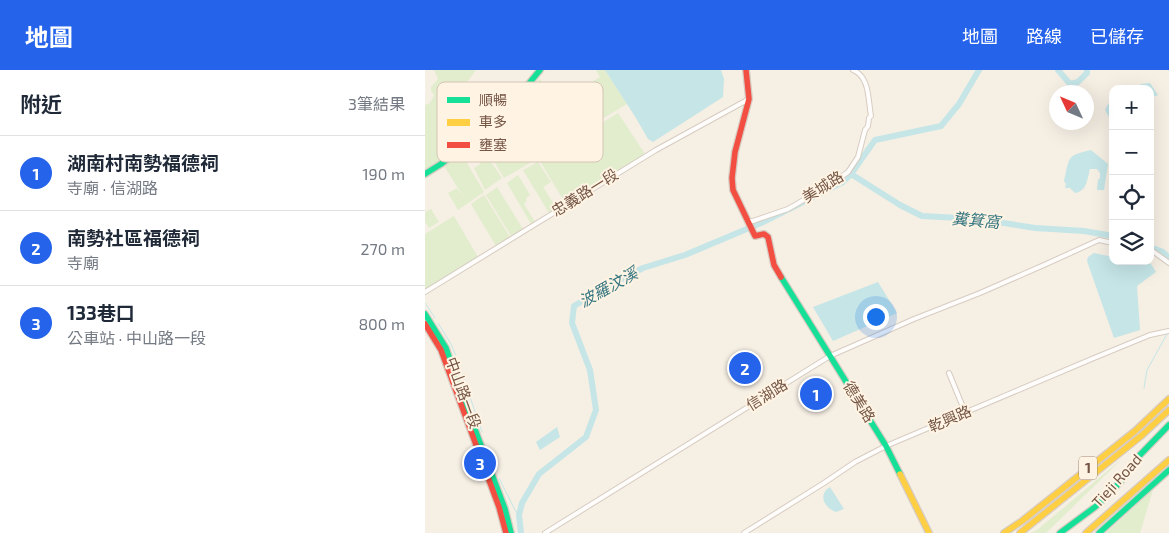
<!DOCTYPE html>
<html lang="zh-TW">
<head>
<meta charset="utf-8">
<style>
	body { margin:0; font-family:"Exo 2","Noto Sans TC",sans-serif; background:#f2f2f3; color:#1f2937 }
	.controls { position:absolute; right:15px; top:15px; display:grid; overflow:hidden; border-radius:10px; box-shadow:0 5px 20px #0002 }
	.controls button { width:45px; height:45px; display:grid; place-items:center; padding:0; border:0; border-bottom:1px solid #e0e1e3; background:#fff; color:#1f2937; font:25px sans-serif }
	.compass { position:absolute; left:624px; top:15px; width:45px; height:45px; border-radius:50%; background:#fff; box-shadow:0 5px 20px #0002; rotate:314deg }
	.you { position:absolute; left:450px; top:246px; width:18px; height:18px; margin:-12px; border:4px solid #fff; border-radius:50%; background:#1a73e8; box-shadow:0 0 0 8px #1a73e833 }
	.badge { display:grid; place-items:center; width:32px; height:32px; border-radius:50%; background:#2563eb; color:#fff; font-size:16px; font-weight:700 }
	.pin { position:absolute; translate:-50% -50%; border:2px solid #fff; box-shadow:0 1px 5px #0006 }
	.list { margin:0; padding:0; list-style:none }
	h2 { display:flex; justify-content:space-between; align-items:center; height:65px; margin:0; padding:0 20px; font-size:21px }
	h2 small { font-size:16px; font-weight:400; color:#747a83 }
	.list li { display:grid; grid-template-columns:32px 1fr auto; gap:15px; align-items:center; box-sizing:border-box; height:75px; padding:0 20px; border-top:1px solid #e0e1e3 }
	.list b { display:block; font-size:19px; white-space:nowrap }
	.list p { margin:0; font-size:16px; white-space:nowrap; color:#747a83 }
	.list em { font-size:16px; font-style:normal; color:#747a83 }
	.icon { flex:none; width:28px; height:28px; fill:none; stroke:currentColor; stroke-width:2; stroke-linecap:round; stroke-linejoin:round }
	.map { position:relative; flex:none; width:744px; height:463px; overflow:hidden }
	header { display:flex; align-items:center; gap:30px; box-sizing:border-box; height:70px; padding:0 25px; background:#2563eb; color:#fff }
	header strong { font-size:24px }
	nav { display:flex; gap:28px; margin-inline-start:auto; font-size:18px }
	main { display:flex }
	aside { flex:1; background:#fff }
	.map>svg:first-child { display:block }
	.green { fill:#e1edcd }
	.water { fill:#c5e5e7 }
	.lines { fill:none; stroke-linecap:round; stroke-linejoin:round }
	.stream { stroke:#c5e5e7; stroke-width:1 }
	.river { stroke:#c5e5e7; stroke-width:6 }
	.street-casing { stroke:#d7ccc2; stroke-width:6 }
	.fast-casing { stroke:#d7cbc1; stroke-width:8 }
	.slow-casing { stroke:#d7cbc1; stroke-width:8 }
	.jam-casing { stroke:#d7cbc1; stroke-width:8 }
	.street { stroke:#fefdfb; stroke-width:4 }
	.fast { stroke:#16e098; stroke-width:5.5 }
	.slow { stroke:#ffcf43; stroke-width:5.5 }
	.jam { stroke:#f24e42; stroke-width:5.5 }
	.labels { text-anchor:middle; stroke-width:4; stroke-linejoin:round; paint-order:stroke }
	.shield { fill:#fff4e4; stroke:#9e8574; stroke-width:1 }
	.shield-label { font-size:14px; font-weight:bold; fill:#755544 }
	.street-label { font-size:15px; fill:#755544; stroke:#fff4e4 }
	.water-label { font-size:16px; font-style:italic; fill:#397883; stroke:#fff4e4 }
	.key { fill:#fff4e4; stroke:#d6c4b4; stroke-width:1 }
	.key-label { font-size:14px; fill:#755544 }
</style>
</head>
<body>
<header>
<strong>地圖</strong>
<nav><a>地圖</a><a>路線</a><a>已儲存</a></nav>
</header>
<main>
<aside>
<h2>附近<small>3筆結果</small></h2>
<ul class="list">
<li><span class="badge">1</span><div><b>湖南村南勢福德祠</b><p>寺廟 · 信湖路</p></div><em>190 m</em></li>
<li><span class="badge">2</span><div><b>南勢社區福德祠</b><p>寺廟</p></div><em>270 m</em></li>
<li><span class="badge">3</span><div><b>133巷口</b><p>公車站 · 中山路一段</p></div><em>800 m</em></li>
</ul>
</aside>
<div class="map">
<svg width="744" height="463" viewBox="0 0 744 463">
	<rect width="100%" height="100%" fill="#f6efe4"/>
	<g class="green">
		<path d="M9,0h42l-9,12 -4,13 27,28 -55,42 -10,7v-67l5,-2 4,-8 -3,-4v-4l7,-8z"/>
		<path d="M171,0h9l22,34 -25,15 -20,-31 18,-11z"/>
		<path d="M115,9l20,32 7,-5 17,25 -8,4 -16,-24 -10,6 -18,-30z"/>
		<path d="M193,43l27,41 -80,49 -25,-42z"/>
		<path d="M64,60l14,19 12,-8 15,22 -26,15 -12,-20 8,-5 -8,-11 -9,5 6,12 13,19 -17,12 -11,-22 6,-4 -4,-23z"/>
		<path d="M36,83l23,39 -26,18 -10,-17 9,-5 8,11 -21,-33z"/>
		<path d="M113,92l13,20 -8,5 14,22 -8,4 -26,-43z"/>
		<path d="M93,105l12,20 -4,3 1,2 -3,4 11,18 -4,2 -24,-41z"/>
		<path d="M72,117l26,42 -12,7 -25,-41z"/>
		<path d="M59,125l26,42 -14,9 -25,-42z"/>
		<path d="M6,139l8,13 -10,6 -4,-6v-10z"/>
		<path d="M29,146l25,43 -29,17 -9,3 -16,10v-55z"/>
		<path d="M698,388l-77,75h-15l6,-3z"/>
		<path d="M728,420l-13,43h-34z"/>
	</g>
	<g class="water">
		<path d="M180,0h116l3,9 -1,18 -70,45 -5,-3 -12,-21z"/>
		<path d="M725,13l8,12 -8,3v-9h-16l7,-5z"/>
		<path d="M688,31v24l-8,-15 3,-6z"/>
		<path d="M666,80l17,14 -4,26h-7l1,-10 2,-2v-5l-3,-4h-7c-3,11 -3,22 -15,24l-5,-5h-5l1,-4 -2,-3c6,-25 2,-25 27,-31z"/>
		<path d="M669,183l19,4v4h21l17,3 5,8 -19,14 3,44 -26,8 -27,-77 1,-4z"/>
		<path d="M453,212l19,31 -64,28 -20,-34z"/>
		<path d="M132,357l3,10 -20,13 -4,-8z"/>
		<path d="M405,417l14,22 -8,3c-11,-4 -19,-17 -6,-25z"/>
	</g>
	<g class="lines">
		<g class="stream">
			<path d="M0,233l10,15"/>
			<path d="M13,253l13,21 5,12"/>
			<path d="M33,292l24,70"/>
			<path d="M719,318l3,-18 20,-36"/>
			<path d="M74,408l16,32 4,5"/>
		</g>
		<g class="river">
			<path d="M633,0l12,14 8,-2 9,-9v-3"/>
			<path d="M426,104l49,31 22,11 57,3 56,9 49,3 29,5"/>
			<path d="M725,177l13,5 6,6"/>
			<path d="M96,463l-2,-18 3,-12 17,-29 47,-37 10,-27 -6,-40 -18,-47 2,-17 34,-20 35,-18 42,-13 76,-32 82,-41 8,-8 24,-34 66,-14 18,-22 20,-34"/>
		</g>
		<g class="street-casing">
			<g id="street">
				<path d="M322,151h6l35,-12 43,-25 17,-12 10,-15 7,-27 3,-4 1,-8 2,-2c-3,-16 -1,-39 -18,-46"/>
				<path d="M725,181l4,1 15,11"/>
				<path d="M0,222l231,-142 93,-51"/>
				<path d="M524,303l16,39"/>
				<path d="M120,463l285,-177 84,-37 66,-26 64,-28 55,-25 14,3"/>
				<path d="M319,463l80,-50 31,-21 31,-16 208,-88 56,-23 19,-4"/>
			</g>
		</g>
		<g class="fast-casing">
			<g id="fast">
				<path d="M0,104l16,-10 63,-50 36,-44"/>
				<path d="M356,207l105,169 14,28"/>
				<path d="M0,244l21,34 16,47 43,114 6,24"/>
				<path d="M635,463l35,-26 12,-11 15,-16 16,-23 31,-32"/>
				<path d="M674,463l70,-63"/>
			</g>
		</g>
		<g class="slow-casing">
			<g id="slow">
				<path d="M475,404l29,59"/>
				<path d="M579,463l18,-12 113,-90 34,-32"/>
				<path d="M595,463l121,-97 28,-26"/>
				<path d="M661,463l83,-73"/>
			</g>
		</g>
		<g class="jam-casing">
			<g id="jam">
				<path d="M321,0l3,29 -14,53 -3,26 1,12 22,46 9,-2 4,3 6,28 7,12"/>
				<path d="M0,254l16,26 58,157 7,26"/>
			</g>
		</g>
		<use href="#street" class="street"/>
		<use href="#fast" class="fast"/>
		<use href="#slow" class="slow"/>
		<use href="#jam" class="jam"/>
	</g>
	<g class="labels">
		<rect class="shield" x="654" y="386.5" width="18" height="23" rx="4"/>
		<g class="shield-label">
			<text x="663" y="403">1</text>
		</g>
		<g class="street-label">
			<text transform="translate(398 117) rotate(-32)" y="5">美城路</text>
			<text transform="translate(160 123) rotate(-32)" y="5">忠義路一段</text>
			<text transform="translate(38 323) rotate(70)" y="5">中山路一段</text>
			<text transform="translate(342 325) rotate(-32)" y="5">信湖路</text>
			<text transform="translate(434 332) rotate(58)" y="5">德美路</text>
			<text transform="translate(525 349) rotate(-23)" y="5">乾興路</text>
			<text transform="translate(692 411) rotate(-48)" y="5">Tieji Road</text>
		</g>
		<g class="water-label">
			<text transform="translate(551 150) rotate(5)" y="6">糞箕窩</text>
			<text transform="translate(183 217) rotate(-29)" y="6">波羅汶溪</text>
		</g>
	</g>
	<rect x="12" y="12" width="166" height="80" rx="8" class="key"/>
	<rect x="22" y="27" width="23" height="6" fill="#16e098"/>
	<rect x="22" y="49" width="23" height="7" fill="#ffcf43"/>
	<rect x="22" y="72" width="23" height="6" fill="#f24e42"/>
	<g class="key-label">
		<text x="54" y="35">順暢</text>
		<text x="54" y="57">車多</text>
		<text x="54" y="80">壅塞</text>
	</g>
</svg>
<div class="controls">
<button>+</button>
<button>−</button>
<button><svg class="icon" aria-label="locate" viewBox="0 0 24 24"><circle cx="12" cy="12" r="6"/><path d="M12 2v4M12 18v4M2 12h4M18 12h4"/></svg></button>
<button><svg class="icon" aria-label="layers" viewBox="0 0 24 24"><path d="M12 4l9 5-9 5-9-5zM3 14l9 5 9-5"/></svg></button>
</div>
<svg class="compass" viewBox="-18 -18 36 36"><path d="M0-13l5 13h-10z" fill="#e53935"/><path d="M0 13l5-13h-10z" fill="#747a83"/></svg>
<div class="you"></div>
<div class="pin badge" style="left:391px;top:324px">1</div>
<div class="pin badge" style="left:320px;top:298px">2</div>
<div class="pin badge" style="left:55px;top:393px">3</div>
</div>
</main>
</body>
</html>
